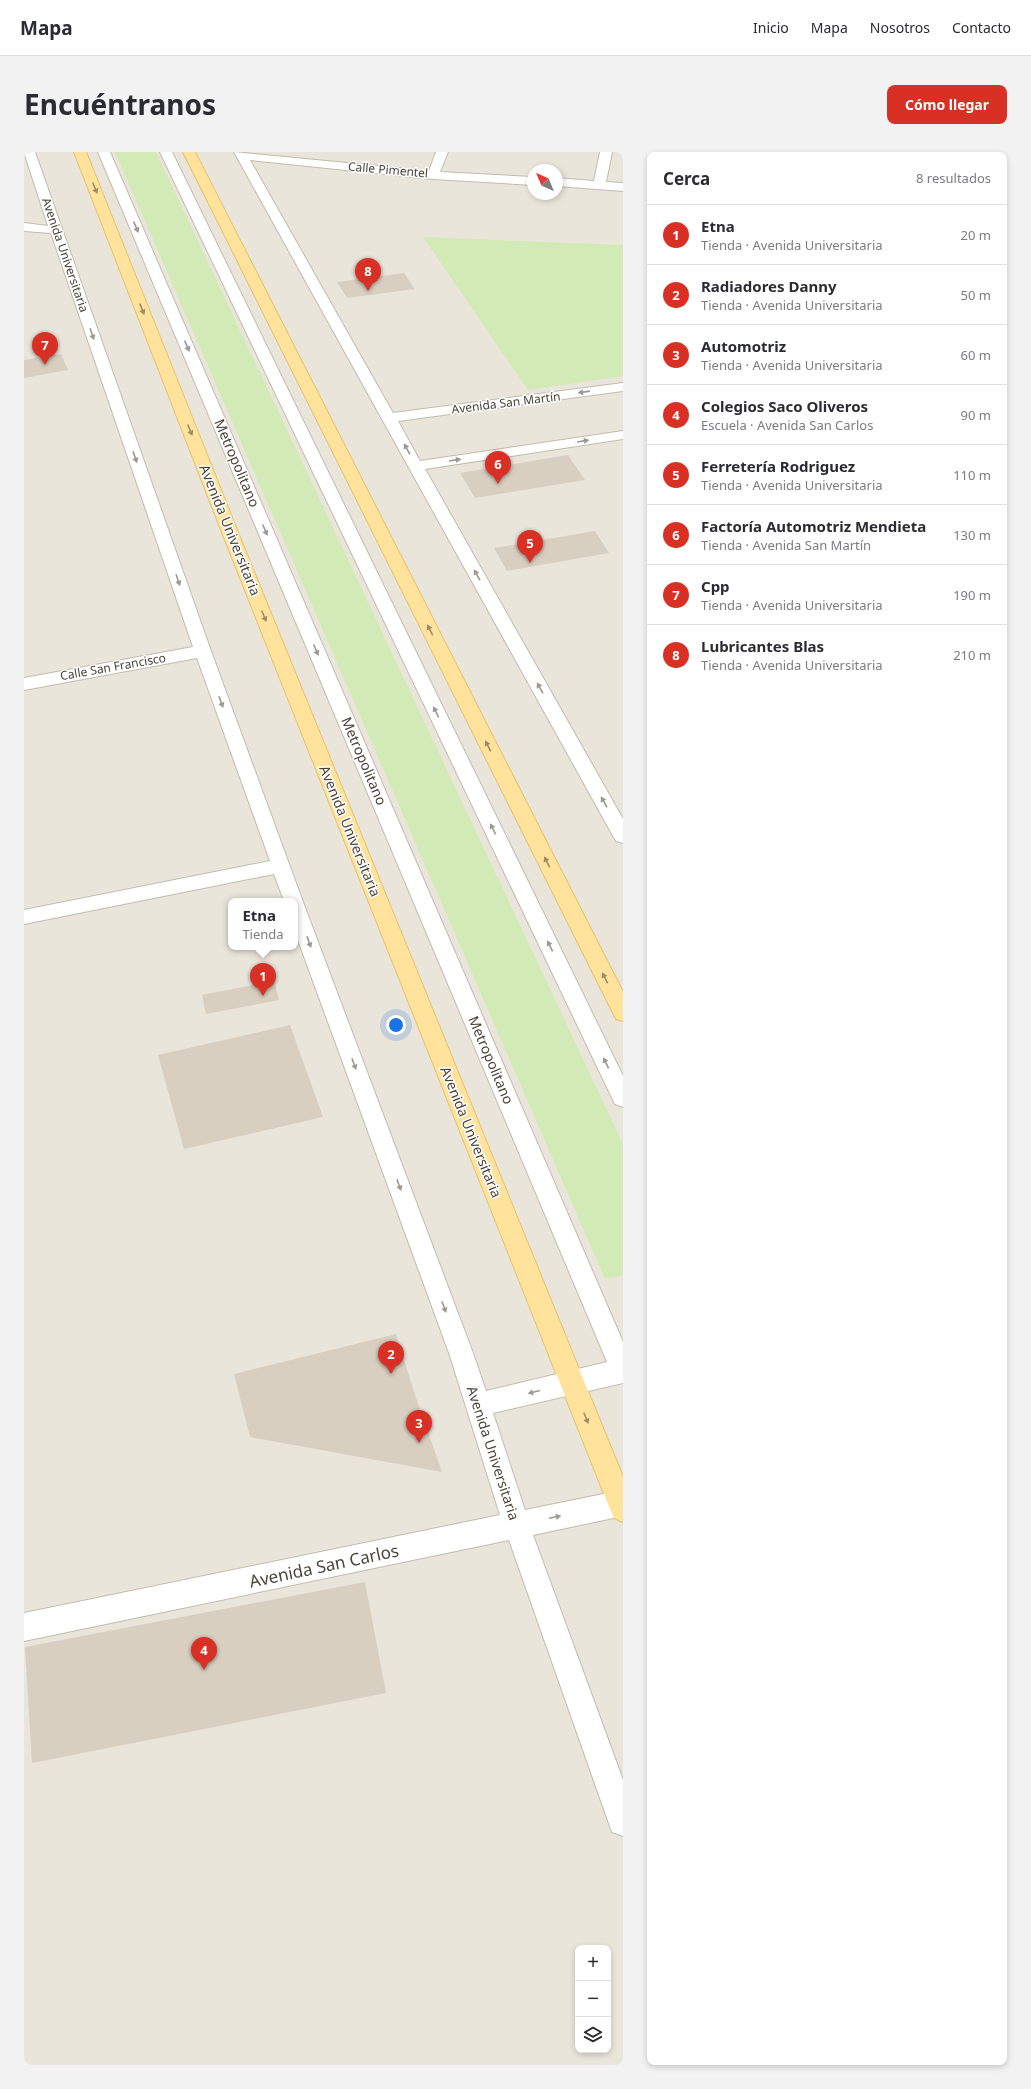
<!DOCTYPE html>
<html lang="es">
<head>
<meta charset="utf-8">
<style>
	body { margin:0; font-family:"Noto Sans",sans-serif; background:#f2f2f3; color:#2b2b33 }
	.controls { position:absolute; right:12px; bottom:12px; display:grid; overflow:hidden; border-radius:8px; box-shadow:0 2px 6px #0003 }
	.controls button { width:36px; height:36px; display:grid; place-items:center; padding:0; border:0; border-bottom:1px solid #e1e1e2; background:#fff; color:#2b2b33; font:20px sans-serif }
	.compass { position:absolute; left:503px; top:12px; width:36px; height:36px; border-radius:50%; background:#fff; box-shadow:0 2px 6px #0003; rotate:316deg }
	.you { position:absolute; left:372px; top:873px; width:14px; height:14px; margin:-10px; border:3px solid #fff; border-radius:50%; background:#1a73e8; box-shadow:0 0 0 6px #1a73e833 }
	.badge { display:grid; place-items:center; width:26px; height:26px; border-radius:50%; background:#d93025; color:#fff; font-size:13px; font-weight:700 }
	.pin { position:absolute; translate:-50% -33px; filter:drop-shadow(0 1px 2px #0008) }
	.pin::after { content:''; position:absolute; top:21px; width:14px; height:12px; background:inherit; clip-path:polygon(0 0,100% 0,50% 100%) }
	.popup { position:absolute; left:204px; top:746px; width:70px; height:52px; box-sizing:border-box; display:grid; place-content:center; border-radius:8px; background:#fff; filter:drop-shadow(0 1px 3px #0005); font-size:13px; white-space:nowrap; color:#7c7c81 }
	.popup b { font-size:15px; color:#2b2b33 }
	.popup::after { content:''; position:absolute; left:50%; top:100%; margin-left:-8px; border:8px solid transparent; border-top-color:#fff }
	.list { margin:0; padding:0; list-style:none }
	h2 { display:flex; justify-content:space-between; align-items:center; height:52px; margin:0; padding:0 16px; font-size:17px }
	h2 small { font-size:13px; font-weight:400; color:#7c7c81 }
	.list li { display:grid; grid-template-columns:26px 1fr auto; gap:12px; align-items:center; box-sizing:border-box; height:60px; padding:0 16px; border-top:1px solid #e1e1e2 }
	.list b { display:block; font-size:15px; white-space:nowrap }
	.list p { margin:0; font-size:13px; white-space:nowrap; color:#7c7c81 }
	.list em { font-size:13px; font-style:normal; color:#7c7c81 }
	.icon { flex:none; width:22px; height:22px; fill:none; stroke:currentColor; stroke-width:2; stroke-linecap:round; stroke-linejoin:round }
	.map { position:relative; flex:none; width:599px; height:1913px; overflow:hidden; border-radius:8px }
	header { display:flex; align-items:center; gap:24px; box-sizing:border-box; height:56px; padding:0 20px; background:#fff; border-bottom:1px solid #e1e1e2 }
	header strong { font-size:19px }
	nav { display:flex; gap:22px; margin-inline-start:auto; font-size:14px }
	.intro { display:flex; align-items:center; justify-content:space-between; box-sizing:border-box; height:96px; padding:0 24px }
	h1 { margin:0; font-size:28px }
	.button { padding:10px 18px; border-radius:8px; background:#d93025; color:#fff; font-size:14px; font-weight:700 }
	main { display:flex; gap:24px; padding:0 24px }
	aside { flex:1; background:#fff; border-radius:8px; box-shadow:0 2px 6px #0003 }
	.map>svg:first-child { display:block }
	.residential { fill:#eae5da; fill-rule:evenodd }
	.green { fill:#d2eab5 }
	.building { fill:#d8cfc1 }
	.lines { fill:none; stroke-linecap:round; stroke-linejoin:round }
	.minor-casing { stroke:#c2bbae; stroke-width:2 }
	.major-casing { stroke:#e6c16a; stroke-width:2 }
	.minor { fill:#fff; fill-rule:evenodd }
	.major { fill:#ffe39c; fill-rule:evenodd }
	.oneway { fill:#9c8c66 }
	.oneway2 { fill:#9c9892 }
	.labels { text-anchor:middle; stroke-width:3; stroke-linejoin:round; paint-order:stroke }
	.far-street-label { font-size:12px; fill:#4b4439; stroke:#fff }
	.street-label { font-size:14px; fill:#4b4439; stroke:#fff }
	.near-street-label { font-size:17px; fill:#4b4439; stroke:#fff }
</style>
</head>
<body>
<header>
<strong>Mapa</strong>
<nav><a>Inicio</a><a>Mapa</a><a>Nosotros</a><a>Contacto</a></nav>
</header>
<div class="intro"><h1>Encuéntranos</h1><a class="button">Cómo llegar</a></div>
<main>
<div class="map">
<svg width="599" height="1913" viewBox="0 0 599 1913">
	<rect width="100%" height="100%" fill="#f6f3ec"/>
	<path class="residential" d="M0,0h599v1913h-599zM509,18h24v24h-24zM207,749h64v46h-64zM554,1796h30v102h-30z"/>
	<g class="green">
		<path d="M91,0h41l467,992v131l-18,4z"/>
		<path d="M399,85l200,8v131l-95,14z"/>
	</g>
	<g class="building">
		<path d="M380,121l11,16 -68,9 -10,-16z"/>
		<path d="M37,202l7,16 -44,8v-18z"/>
		<path d="M544,303l17,25 -110,18 -15,-25z"/>
		<path d="M571,379l14,22 -102,18 -13,-23z"/>
		<path d="M250,829l5,19 -73,14 -4,-19z"/>
		<path d="M266,873l33,92 -139,32 -26,-94z"/>
		<path d="M372,1182l19,61 27,77 -192,-35 -16,-63z"/>
		<path d="M341,1430l21,111 -354,70 -7,-116z"/>
	</g>
	<g class="lines">
		<g class="minor-casing">
			<g id="minor">
				<path d="M0,0h11l176,499 92,251 170,451 13,38 121,-29 -509,-1210h12l513,1190v41l-130,30 32,97 98,-20v26l-90,19 90,245v56l-11,-4 -4,-11 -99,-281 -485,101v-28l476,-98 -51,-162 -154,-421v-31h-11l-10,-27 -250,50v-14l246,-49 -73,-203 -173,32v-12l169,-31 -142,-414 -27,-2v-8l24,3z"/>
				<path d="M136,0h12l451,924v31l-8,-3 -3,-6z"/>
				<path d="M210,0l195,19 7,-19h12l-8,20 93,5v8l-100,-6 -183,-19 143,253 230,-30v8l-225,30 22,40 203,-30v8l-198,30 198,350v24l-7,-2 -3,-5z"/>
				<path d="M576,0h12l-6,30 17,1v8l-66,-5v-8l37,3z"/>
			</g>
		</g>
		<g class="major-casing">
			<g id="major">
				<path d="M50,0h12l151,378 386,947v45l-9,-4 -4,-9 -389,-979z"/>
				<path d="M159,0h12l428,840v29l-7,-2 -3,-6z"/>
			</g>
		</g>
		<use href="#minor" class="minor"/>
		<use href="#major" class="major"/>
	</g>
	<defs><path id="oneway-solid" d="M-6-.8H1V-3.2L6.5 0L1 3.2V.8H-6Z"/></defs>
	<g class="oneway">
		<use href="#oneway-solid" transform="translate(71 36) rotate(68)"/>
		<use href="#oneway-solid" transform="translate(118 157) rotate(68)"/>
		<use href="#oneway-solid" transform="translate(166 278) rotate(68)"/>
		<use href="#oneway-solid" transform="translate(240 464) rotate(68)"/>
		<use href="#oneway-solid" transform="translate(406 478) rotate(-117)"/>
		<use href="#oneway-solid" transform="translate(464 594) rotate(-117)"/>
		<use href="#oneway-solid" transform="translate(523 710) rotate(-117)"/>
		<use href="#oneway-solid" transform="translate(581 826) rotate(-117)"/>
		<use href="#oneway-solid" transform="translate(562 1266) rotate(68)"/>
	</g>
	<g class="oneway2">
		<use href="#oneway-solid" transform="translate(112 75) rotate(67)"/>
		<use href="#oneway-solid" transform="translate(68 182) rotate(71)"/>
		<use href="#oneway-solid" transform="translate(163 194) rotate(67)"/>
		<use href="#oneway-solid" transform="translate(560 240) rotate(172)"/>
		<use href="#oneway-solid" transform="translate(559 289) rotate(-9)"/>
		<use href="#oneway-solid" transform="translate(383 297) rotate(-119)"/>
		<use href="#oneway-solid" transform="translate(111 305) rotate(71)"/>
		<use href="#oneway-solid" transform="translate(431 308) rotate(-9)"/>
		<use href="#oneway-solid" transform="translate(241 378) rotate(67)"/>
		<use href="#oneway-solid" transform="translate(453 423) rotate(-119)"/>
		<use href="#oneway-solid" transform="translate(154 428) rotate(71)"/>
		<use href="#oneway-solid" transform="translate(292 498) rotate(67)"/>
		<use href="#oneway-solid" transform="translate(516 536) rotate(-119)"/>
		<use href="#oneway-solid" transform="translate(197 550) rotate(70)"/>
		<use href="#oneway-solid" transform="translate(412 560) rotate(-116)"/>
		<use href="#oneway-solid" transform="translate(580 650) rotate(-119)"/>
		<use href="#oneway-solid" transform="translate(469 677) rotate(-116)"/>
		<use href="#oneway-solid" transform="translate(285 790) rotate(70)"/>
		<use href="#oneway-solid" transform="translate(526 794) rotate(-116)"/>
		<use href="#oneway-solid" transform="translate(582 911) rotate(-116)"/>
		<use href="#oneway-solid" transform="translate(330 912) rotate(70)"/>
		<use href="#oneway-solid" transform="translate(375 1033) rotate(70)"/>
		<use href="#oneway-solid" transform="translate(420 1155) rotate(70)"/>
		<use href="#oneway-solid" transform="translate(510 1240) rotate(166)"/>
		<use href="#oneway-solid" transform="translate(531 1365) rotate(-12)"/>
	</g>
	<g class="labels">
		<g class="far-street-label">
			<text transform="translate(364 18) rotate(5)" y="4">Calle Pimentel</text>
			<text transform="translate(41 103) rotate(71)" y="4">Avenida Universitaria</text>
			<text transform="translate(482 251) rotate(-7)" y="4">Avenida San Martín</text>
			<text transform="translate(89 515) rotate(-10)" y="4">Calle San Francisco</text>
		</g>
		<g class="street-label">
			<text transform="translate(213 311) rotate(67)" y="5">Metropolitano</text>
			<text transform="translate(206 378) rotate(68)" y="5">Avenida Universitaria</text>
			<text transform="translate(340 609) rotate(67)" y="5">Metropolitano</text>
			<text transform="translate(326 679) rotate(68)" y="5">Avenida Universitaria</text>
			<text transform="translate(467 908) rotate(67)" y="5">Metropolitano</text>
			<text transform="translate(447 980) rotate(68)" y="5">Avenida Universitaria</text>
			<text transform="translate(469 1301) rotate(72)" y="5">Avenida Universitaria</text>
		</g>
		<g class="near-street-label">
			<text transform="translate(300 1414) rotate(-12)" y="6">Avenida San Carlos</text>
		</g>
	</g>
</svg>
<div class="controls">
<button>+</button>
<button>−</button>
<button><svg class="icon" aria-label="layers" viewBox="0 0 24 24"><path d="M12 4l9 5-9 5-9-5zM3 14l9 5 9-5"/></svg></button>
</div>
<svg class="compass" viewBox="-18 -18 36 36"><path d="M0-13l5 13h-10z" fill="#e53935"/><path d="M0 13l5-13h-10z" fill="#7c7c81"/></svg>
<div class="you"></div>
<div class="pin badge" style="left:239px;top:844px">1</div>
<div class="popup"><b>Etna</b>Tienda</div>
<div class="pin badge" style="left:367px;top:1222px">2</div>
<div class="pin badge" style="left:395px;top:1291px">3</div>
<div class="pin badge" style="left:180px;top:1518px">4</div>
<div class="pin badge" style="left:506px;top:411px">5</div>
<div class="pin badge" style="left:474px;top:332px">6</div>
<div class="pin badge" style="left:21px;top:213px">7</div>
<div class="pin badge" style="left:344px;top:139px">8</div>
</div>
<aside>
<h2>Cerca<small>8 resultados</small></h2>
<ul class="list">
<li><span class="badge">1</span><div><b>Etna</b><p>Tienda · Avenida Universitaria</p></div><em>20 m</em></li>
<li><span class="badge">2</span><div><b>Radiadores Danny</b><p>Tienda · Avenida Universitaria</p></div><em>50 m</em></li>
<li><span class="badge">3</span><div><b>Automotriz</b><p>Tienda · Avenida Universitaria</p></div><em>60 m</em></li>
<li><span class="badge">4</span><div><b>Colegios Saco Oliveros</b><p>Escuela · Avenida San Carlos</p></div><em>90 m</em></li>
<li><span class="badge">5</span><div><b>Ferretería Rodriguez</b><p>Tienda · Avenida Universitaria</p></div><em>110 m</em></li>
<li><span class="badge">6</span><div><b>Factoría Automotriz Mendieta</b><p>Tienda · Avenida San Martín</p></div><em>130 m</em></li>
<li><span class="badge">7</span><div><b>Cpp</b><p>Tienda · Avenida Universitaria</p></div><em>190 m</em></li>
<li><span class="badge">8</span><div><b>Lubricantes Blas</b><p>Tienda · Avenida Universitaria</p></div><em>210 m</em></li>
</ul>
</aside>
</main>
</body>
</html>
